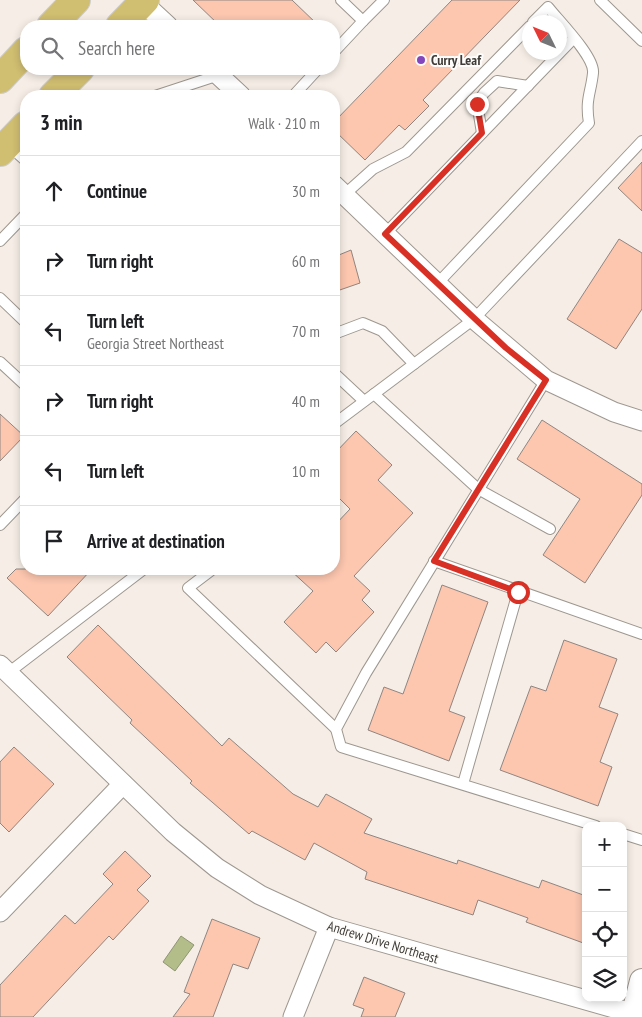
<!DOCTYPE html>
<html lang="en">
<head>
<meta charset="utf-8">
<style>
	body { margin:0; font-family:"PT Sans Narrow",sans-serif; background:#f6f6f6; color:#202124 }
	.controls { position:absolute; right:15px; bottom:15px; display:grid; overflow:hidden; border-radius:10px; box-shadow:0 2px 8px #0003 }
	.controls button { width:45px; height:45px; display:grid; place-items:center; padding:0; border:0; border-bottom:1px solid #e0e0e0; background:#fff; color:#202124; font:25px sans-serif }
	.compass { position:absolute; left:522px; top:15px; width:45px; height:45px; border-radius:50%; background:#fff; box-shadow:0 2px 8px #0003; rotate:313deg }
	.stop { position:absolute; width:15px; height:15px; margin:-11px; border:4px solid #d93025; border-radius:50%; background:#fff }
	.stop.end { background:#d93025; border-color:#fff; box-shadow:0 1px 5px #0008 }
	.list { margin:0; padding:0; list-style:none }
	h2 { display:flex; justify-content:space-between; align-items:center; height:65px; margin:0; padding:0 20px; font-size:21px }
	h2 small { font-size:16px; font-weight:400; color:#757577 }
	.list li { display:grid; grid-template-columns:32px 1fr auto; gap:15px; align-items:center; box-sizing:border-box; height:70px; padding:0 20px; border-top:1px solid #e0e0e0 }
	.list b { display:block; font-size:19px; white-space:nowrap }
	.list p { margin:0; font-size:16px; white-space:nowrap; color:#757577 }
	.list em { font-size:16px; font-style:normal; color:#757577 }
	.icon { flex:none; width:28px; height:28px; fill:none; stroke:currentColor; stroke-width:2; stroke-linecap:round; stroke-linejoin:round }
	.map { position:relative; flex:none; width:642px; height:1017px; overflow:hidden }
	.search { position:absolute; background:#fff; box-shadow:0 2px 8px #0003; left:20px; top:20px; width:320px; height:55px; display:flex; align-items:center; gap:12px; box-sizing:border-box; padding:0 18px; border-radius:20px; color:#757577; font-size:19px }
	.panel { position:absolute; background:#fff; box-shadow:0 2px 8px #0003; left:20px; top:90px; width:320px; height:485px; border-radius:20px }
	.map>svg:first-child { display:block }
	.water { fill:#b2bd8a; stroke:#909671 }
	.building { fill:#fcc6af; stroke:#908581 }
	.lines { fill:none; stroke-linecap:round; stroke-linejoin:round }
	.service-casing { stroke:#9e9790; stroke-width:12 }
	.minor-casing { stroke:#9e9790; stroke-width:21 }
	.tertiary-casing { stroke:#9e9790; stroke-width:26 }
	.primary-casing { stroke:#cdcccb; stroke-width:30 }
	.service { stroke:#fff; stroke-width:10 }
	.minor { stroke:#fff; stroke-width:19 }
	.tertiary { stroke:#fff; stroke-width:24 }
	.primary { stroke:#d0be71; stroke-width:28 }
	.route { stroke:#d93025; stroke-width:6 }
	.poi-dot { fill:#8346bc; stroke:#fefdfb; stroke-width:2 }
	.labels { text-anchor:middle; stroke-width:4; stroke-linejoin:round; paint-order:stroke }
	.poi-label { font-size:14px; font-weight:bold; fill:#3f3c38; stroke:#fefdfb; text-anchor:start }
	.street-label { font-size:14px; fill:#3f3c38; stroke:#fefdfb }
</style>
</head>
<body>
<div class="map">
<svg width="642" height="1017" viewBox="0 0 642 1017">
	<rect width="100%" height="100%" fill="#f6eee6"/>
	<path class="water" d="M181,936l13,9 -19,26 -12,-9z"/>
	<g class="building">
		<path d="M193,0h99l27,26h-99z"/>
		<path d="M452,0h68l-97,100 6,6 -24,24 -6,-5 -34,35 -31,-30v-8z"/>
		<path d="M642,162v49l-24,-23z"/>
		<path d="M619,239l23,14v56l-26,40 -49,-30z"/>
		<path d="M351,250l9,33 -26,9v-35z"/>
		<path d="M0,414l24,22 -24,25z"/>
		<path d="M542,420l100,64v11l-57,88 -42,-28 37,-56 -63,-40z"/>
		<path d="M356,431l36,34 -14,15 35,33 -59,63 16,15 -8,9 12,12 -38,40 -10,-10 -10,11 -32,-31 29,-31 -24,-22h45v-43l16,-17 -16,-16v-39z"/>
		<path d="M16,569h76l-44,47 -41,-38z"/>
		<path d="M442,585l46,17 -39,109 16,6 -16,44 -81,-31 16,-43 19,7z"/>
		<path d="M98,625l124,121 7,-8 64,56 25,13 8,-13 46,25 -8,14 93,31 1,-4 81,28 3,-8 44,16v48l-60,-22 2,-4 -50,-18 -5,15 -108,-36 2,-7 -53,-29 -9,17 -53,-29 -3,3 -59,-51 2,-2 -62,-58 2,-3 -65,-63z"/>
		<path d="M564,640l53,19 -18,48 19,7 -18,48 12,5 -14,39 -98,-36 31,-84 15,5z"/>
		<path d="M14,747l40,37 -45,48 -9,-9v-61z"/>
		<path d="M125,851l26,25 -14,14 12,11 -36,39 -4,-4 -76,81h-33v-32l65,-70 10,9 38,-40 -10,-10z"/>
		<path d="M212,919l48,19 -12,31 -15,-5 -20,53h-40l17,-23 -6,-2z"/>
		<path d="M364,977l41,16 -10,24h-34l3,-8 -11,-4z"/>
	</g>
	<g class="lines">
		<g class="service-casing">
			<g id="service">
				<path d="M600,0l42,41"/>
				<path d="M363,21l21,-21"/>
				<path d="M334,52l29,-31 -22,-21"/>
				<path d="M155,96l64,-21"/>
				<path d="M293,96l25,-27"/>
				<path d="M482,133l-5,-30 7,-10 13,-12 31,5"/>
				<path d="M8,145l18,16"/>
				<path d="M344,195l29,-26 33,-17 124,-126"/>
				<path d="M385,234l188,-195"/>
				<path d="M0,241l26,-27"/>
				<path d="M437,284l152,-161c-4,-24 2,-30 4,-50 2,-16 -34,-52 -45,-66l-15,15"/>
				<path d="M0,298l26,25"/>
				<path d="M334,334l29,-11 19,8 32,33"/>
				<path d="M0,362l26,24"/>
				<path d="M334,373l30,28"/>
				<path d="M546,380l-180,293 -30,56 5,18 255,79"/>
				<path d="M374,394l104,95 72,40"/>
				<path d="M334,424l140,-105 168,-178"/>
				<path d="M0,525l26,-27"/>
				<path d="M434,561l208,73"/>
				<path d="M213,569l-25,19 148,141"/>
				<path d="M8,673l136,-104"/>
				<path d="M463,784l55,-192"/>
				<path d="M623,834l19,6"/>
			</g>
		</g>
		<g class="minor-casing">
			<g id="minor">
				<path d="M140,0l28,26"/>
				<path d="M212,69l29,27"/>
				<path d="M334,185l140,134 72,61 68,32 28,9"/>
				<path d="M0,665l173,167 44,36 43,27 69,32 313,89"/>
				<path d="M0,912l123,-128"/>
				<path d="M293,1017l36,-90"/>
			</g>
		</g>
		<g class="tertiary-casing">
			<path id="tertiary" d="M633,1017l9,-36"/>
		</g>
		<g class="primary-casing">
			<g id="primary">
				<path d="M51,26l25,-26"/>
				<path d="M120,26l25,-26"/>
				<path d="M0,79l26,-28"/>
				<path d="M53,96l27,-27"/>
				<path d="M0,152l26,-27"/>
			</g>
		</g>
		<use href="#service" class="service"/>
		<use href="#minor" class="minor"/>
		<use href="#tertiary" class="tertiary"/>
		<use href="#primary" class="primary"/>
	</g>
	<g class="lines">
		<path class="route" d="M477,104l5,29 -97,101 121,114 40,32 -112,181 84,31"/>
	</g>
	<circle class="poi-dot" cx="421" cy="60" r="5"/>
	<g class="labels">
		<g class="poi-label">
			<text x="431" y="65">Curry Leaf</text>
		</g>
		<g class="street-label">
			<text transform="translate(383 942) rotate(17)" y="5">Andrew Drive Northeast</text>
		</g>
	</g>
</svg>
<div class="controls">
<button>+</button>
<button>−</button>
<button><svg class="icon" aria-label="locate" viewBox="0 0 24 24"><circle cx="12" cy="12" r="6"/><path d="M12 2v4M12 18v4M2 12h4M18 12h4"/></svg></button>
<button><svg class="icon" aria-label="layers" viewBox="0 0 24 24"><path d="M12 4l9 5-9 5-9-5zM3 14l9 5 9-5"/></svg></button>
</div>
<svg class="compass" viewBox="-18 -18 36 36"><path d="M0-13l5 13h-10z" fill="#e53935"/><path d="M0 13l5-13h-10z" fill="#757577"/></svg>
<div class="stop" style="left:518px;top:592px"></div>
<div class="stop end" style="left:477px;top:104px"></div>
<div class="search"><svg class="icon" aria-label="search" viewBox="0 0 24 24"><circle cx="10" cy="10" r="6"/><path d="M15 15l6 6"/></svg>Search here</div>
<section class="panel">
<h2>3 min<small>Walk · 210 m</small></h2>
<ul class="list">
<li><svg class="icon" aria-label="ahead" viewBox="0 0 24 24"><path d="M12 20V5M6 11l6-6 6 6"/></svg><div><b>Continue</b></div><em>30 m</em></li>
<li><svg class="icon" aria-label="right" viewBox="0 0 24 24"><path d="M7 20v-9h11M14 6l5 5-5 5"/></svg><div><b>Turn right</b></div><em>60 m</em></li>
<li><svg class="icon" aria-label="left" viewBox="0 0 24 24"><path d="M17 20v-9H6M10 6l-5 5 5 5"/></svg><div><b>Turn left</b><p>Georgia Street Northeast</p></div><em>70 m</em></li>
<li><svg class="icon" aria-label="right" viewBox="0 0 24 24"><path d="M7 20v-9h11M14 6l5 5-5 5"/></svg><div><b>Turn right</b></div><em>40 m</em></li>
<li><svg class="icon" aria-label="left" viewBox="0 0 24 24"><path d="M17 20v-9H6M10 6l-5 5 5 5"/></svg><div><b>Turn left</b></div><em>10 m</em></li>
<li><svg class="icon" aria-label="arrive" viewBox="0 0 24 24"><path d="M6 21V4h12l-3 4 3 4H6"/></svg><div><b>Arrive at destination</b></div></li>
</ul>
</section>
</div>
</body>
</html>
